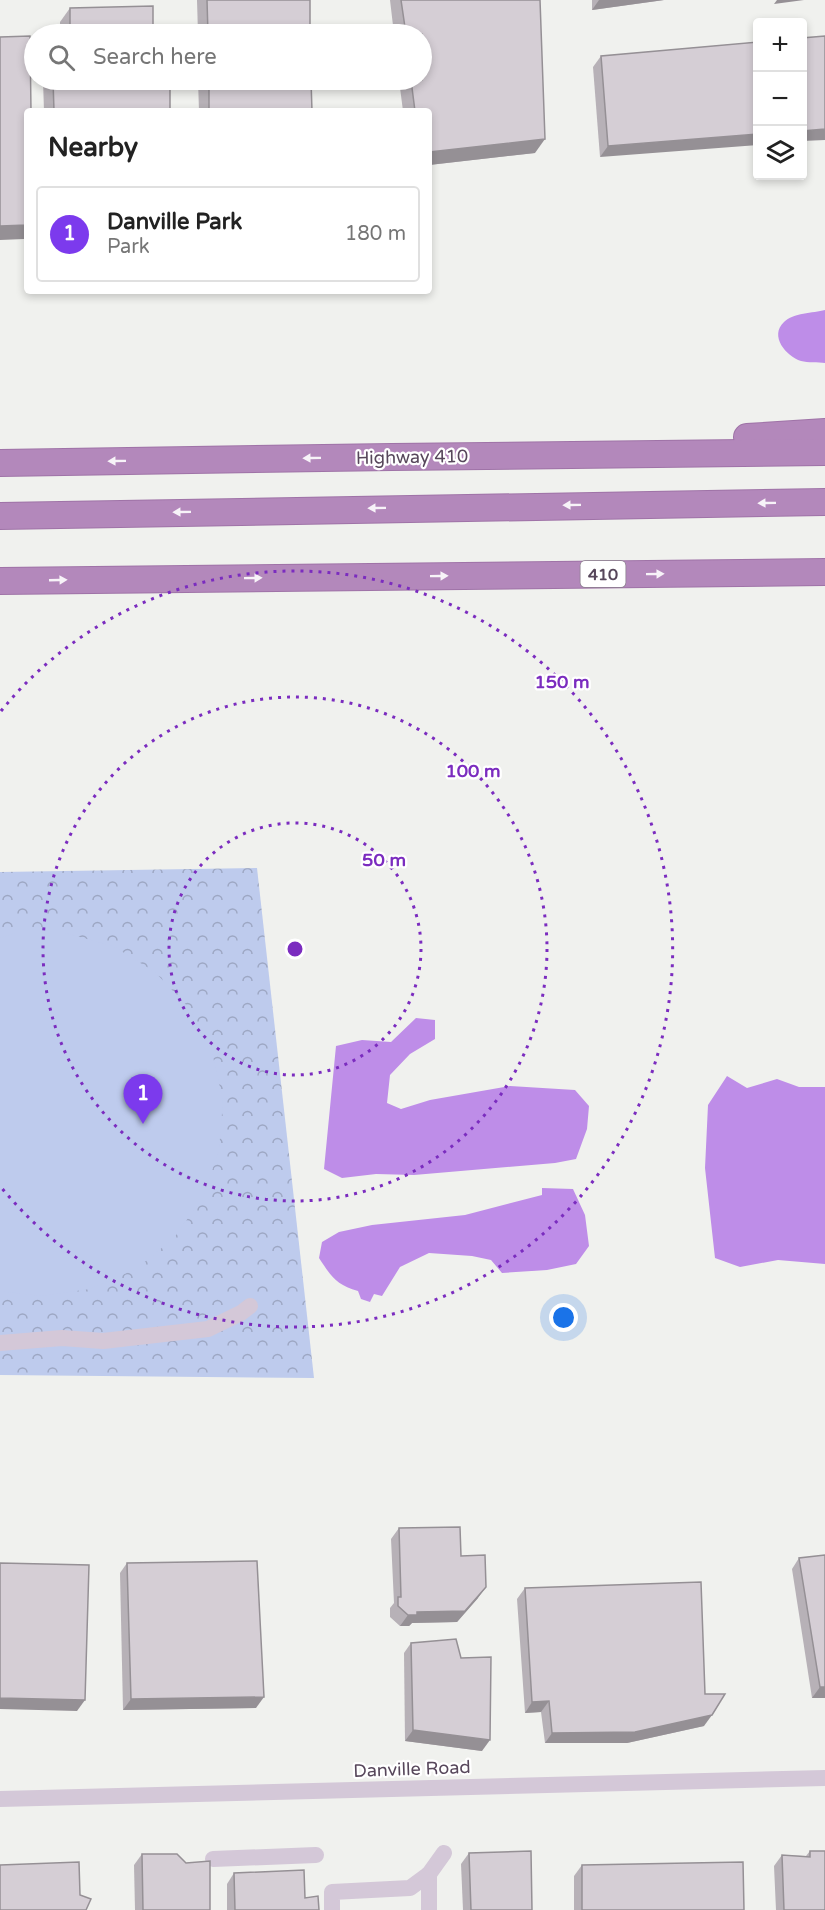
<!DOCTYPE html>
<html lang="en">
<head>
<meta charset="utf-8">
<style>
	body { margin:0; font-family:"Varela Round",sans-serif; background:#f6f6f6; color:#222 }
	.controls { position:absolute; right:18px; top:18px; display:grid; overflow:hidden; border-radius:6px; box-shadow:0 3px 9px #0003 }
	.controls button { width:54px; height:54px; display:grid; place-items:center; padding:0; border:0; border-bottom:2px solid #e0e0e0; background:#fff; color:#222; font:30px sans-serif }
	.you { position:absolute; left:564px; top:1318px; width:21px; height:21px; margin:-15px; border:4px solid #fff; border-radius:50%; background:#1a73e8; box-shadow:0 0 0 9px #1a73e833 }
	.badge { display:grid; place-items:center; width:39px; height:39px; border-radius:50%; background:#7c3aed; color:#fff; font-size:20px; font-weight:700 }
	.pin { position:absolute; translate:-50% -50px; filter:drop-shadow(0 2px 3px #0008) }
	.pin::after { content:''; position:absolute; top:32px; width:21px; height:18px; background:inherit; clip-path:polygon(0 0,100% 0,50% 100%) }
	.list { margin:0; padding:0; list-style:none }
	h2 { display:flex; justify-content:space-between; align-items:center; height:78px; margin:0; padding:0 24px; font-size:26px }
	h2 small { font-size:20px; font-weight:400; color:#767676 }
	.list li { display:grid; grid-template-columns:39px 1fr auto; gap:18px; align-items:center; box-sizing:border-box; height:96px; margin:0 12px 12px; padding:0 12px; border:2px solid #e0e0e0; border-radius:6px }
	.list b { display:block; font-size:22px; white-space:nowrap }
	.list p { margin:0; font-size:20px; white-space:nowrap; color:#767676 }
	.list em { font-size:20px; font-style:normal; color:#767676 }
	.icon { flex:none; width:33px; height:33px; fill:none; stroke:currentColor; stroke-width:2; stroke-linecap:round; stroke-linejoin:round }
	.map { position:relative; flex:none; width:825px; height:1910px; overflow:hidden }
	.search { position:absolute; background:#fff; box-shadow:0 3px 9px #0003; left:24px; top:24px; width:408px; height:66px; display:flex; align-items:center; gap:15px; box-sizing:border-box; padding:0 21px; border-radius:33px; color:#767676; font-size:22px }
	.panel { position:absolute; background:#fff; box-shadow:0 3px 9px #0003; left:24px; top:108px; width:408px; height:186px; border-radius:6px }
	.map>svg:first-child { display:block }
	.forest { fill:url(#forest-crowns) }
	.pitch { fill:#becbed }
	.water { fill:#be8de8 }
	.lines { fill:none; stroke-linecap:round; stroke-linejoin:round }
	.highway-casing { stroke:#9f73a7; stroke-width:28 }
	.minor { stroke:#d4c8d8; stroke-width:16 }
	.highway { stroke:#b388bb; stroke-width:26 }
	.wall { fill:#b7b1b7 }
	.shaded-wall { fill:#959095 }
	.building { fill:#d5ced5; stroke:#959095; stroke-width:1.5 }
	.oneway { fill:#f7f3f8 }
	.ring { fill:none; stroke:#7b2cbf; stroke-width:3; stroke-dasharray:3 6 }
	.labels { text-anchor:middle; stroke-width:4.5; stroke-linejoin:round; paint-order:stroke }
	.shield { fill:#fff; stroke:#897e8c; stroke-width:1.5 }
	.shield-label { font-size:16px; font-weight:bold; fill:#57475b }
	.street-label { font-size:18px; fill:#57475b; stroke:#fff }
	.centre { fill:#7b2cbf; stroke:#fff; stroke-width:3 }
	.ring-label { font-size:18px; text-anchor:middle; font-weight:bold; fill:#7b2cbf; stroke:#fff; stroke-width:4.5; stroke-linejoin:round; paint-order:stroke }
</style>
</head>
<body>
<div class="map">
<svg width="825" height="1910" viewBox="0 0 825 1910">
	<defs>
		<pattern id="forest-crowns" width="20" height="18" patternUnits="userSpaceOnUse" patternTransform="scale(1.5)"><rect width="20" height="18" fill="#becbed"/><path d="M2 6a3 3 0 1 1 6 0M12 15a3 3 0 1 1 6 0" fill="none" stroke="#9da7c3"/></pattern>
	</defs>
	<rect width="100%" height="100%" fill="#f0f1ee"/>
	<path class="forest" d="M257,868l57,510 -314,-3v-503z"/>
	<path class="pitch" d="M15,933h50l48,13 42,26 34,36 23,44 11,49 -4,49 -16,47 -29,41 -38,31 -46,20 -49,7 -41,-5v-353z"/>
	<g class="water">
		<path d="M825,310v53c-7,-1 -17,0 -24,-2 -15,-5 -32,-25 -17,-39 9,-9 29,-9 41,-12z"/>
		<path d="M416,1018l19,2v19l-25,15 -20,21 -3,28 14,6 29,-9 80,-14 65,4 14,16 -2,23 -11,30 -21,4 -141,12 -38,-1 -34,4 -18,-9 12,-123 26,-6 29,2z"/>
		<path d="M727,1076l20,12 30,-9 22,8h26v177l-47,-4 -38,7 -25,-9 -10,-90 3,-63z"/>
		<path d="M542,1188l31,1 12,26 4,31 -13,18 -29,6 -45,3 -11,-13 -19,-4 -43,-3 -29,14 -18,29 -8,-2 -4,8 -9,-3 -3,-8c-22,-6 -27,-15 -39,-33l3,-16 17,-10 33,-7 93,-10 77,-20z"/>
	</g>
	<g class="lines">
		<g class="highway-casing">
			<g id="highway">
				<path d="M747,437l78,-5"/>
				<path d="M0,463l392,-6 433,-5"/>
				<path d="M0,516l825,-14"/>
				<path d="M0,581l825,-9"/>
			</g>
		</g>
		<g class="minor">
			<path d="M0,1343l62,-5 41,3 105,-12 33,-16 9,-7"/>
			<path d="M0,1799l825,-21"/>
			<path d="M213,1859l103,-4"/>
			<path d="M429,1874v36"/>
			<path d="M332,1910v-18l78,-4 19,-14 15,-21"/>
		</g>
		<use href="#highway" class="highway"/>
	</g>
	<g class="wall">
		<path d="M197,0h113v34h-112z"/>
		<path d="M390,0h150l-5,153 -106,12v-54h-26l-4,-31h23v-46h-28z"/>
		<path d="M592,0h72l-72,10z"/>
		<path d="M70,8l83,26h-93v-12z"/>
		<path d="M758,42l-158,115 -7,-90 8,-11z"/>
		<path d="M43,80h127v31h-126z"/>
		<path d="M198,80h113l1,31h-113z"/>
		<path d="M399,1528l62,28 17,42 -21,24 -45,1 -3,3h-9l-10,-9v-9l4,-5 -3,-64z"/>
		<path d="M799,1558l26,140h-13l-20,-129z"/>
		<path d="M127,1563l129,145 -133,2 -3,-137z"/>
		<path d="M525,1588l179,138 -77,17h-82l-4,-31 -16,1 -8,-114z"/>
		<path d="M411,1643l50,15 21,93 -77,-10 -1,-88z"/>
		<path d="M810,1851l15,59h-49l-2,-44 8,-11 24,1z"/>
		<path d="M469,1853l63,57h-69l-2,-46z"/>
		<path d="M142,1854l68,56h-75l-1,-45z"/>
		<path d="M582,1865l162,45h-170v-34z"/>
		<path d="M234,1873l71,25 14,12h-92v-26z"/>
	</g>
	<g class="shaded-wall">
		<path d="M599,0h65l-72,10z"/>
		<path d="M777,0h27l-30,4z"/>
		<path d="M825,129v11l-23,1v-10z"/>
		<path d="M758,134v11l-158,12 8,-11z"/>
		<path d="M545,139l-10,14 -106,12v-13z"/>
		<path d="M27,225v9l-3,5 -24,1v-14z"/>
		<path d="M486,1587l-8,11 -21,24 -45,1 -3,3h-9l8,-11z"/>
		<path d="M820,1687h5v11h-13z"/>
		<path d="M264,1697l-8,11 -133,2 8,-11z"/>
		<path d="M0,1698l85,2 -8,11 -77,-2z"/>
		<path d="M549,1701l-8,11 -16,1 7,-11z"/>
		<path d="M712,1715l-8,11 -77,17h-82l7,-10z"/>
		<path d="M413,1730l77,10 -8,11 -77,-10z"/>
	</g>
	<g class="building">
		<path d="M207,0h103v34h-102z"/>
		<path d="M401,0h139l5,139 -116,13v-41h-14l-4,-31h11v-46h-16z"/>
		<path d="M153,6v28h-83v-26z"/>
		<path d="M30,36l1,75h-4v114l-27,1v-189z"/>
		<path d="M825,36v93l-23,2v-93z"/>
		<path d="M758,42v92l-150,12 -7,-90z"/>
		<path d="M53,80h117v31h-116z"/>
		<path d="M209,80h102l1,31h-103z"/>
		<path d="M460,1527l1,29 24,-1 1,32 -21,24 -48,1v3h-9l-10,-9v-9h3l-2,-69z"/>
		<path d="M825,1555v132h-5l-21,-129z"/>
		<path d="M257,1561l7,136 -133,2 -4,-136z"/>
		<path d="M0,1563l89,2 -4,135 -85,-2z"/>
		<path d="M701,1582l4,112h20l-13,21 -77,17 -83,1 -3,-32 -17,1 -7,-114z"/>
		<path d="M456,1639l5,19 30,-1 -1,83 -77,-10 -2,-87z"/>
		<path d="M531,1851l1,59h-61l-2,-57z"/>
		<path d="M810,1851h15v59h-41l-2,-55 28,2z"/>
		<path d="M142,1854h35l9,9 24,-2v49h-67z"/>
		<path d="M79,1862l1,33 11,4 -5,11h-86v-45z"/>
		<path d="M743,1862l1,48h-162v-45z"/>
		<path d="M304,1870l1,28 13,-2 1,14h-84l-1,-37z"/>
	</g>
	<defs><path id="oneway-solid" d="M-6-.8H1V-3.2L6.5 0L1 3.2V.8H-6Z" transform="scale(1.5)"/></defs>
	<g class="oneway">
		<use href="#oneway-solid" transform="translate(312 458) rotate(179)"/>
		<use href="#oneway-solid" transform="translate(117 461) rotate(179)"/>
		<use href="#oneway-solid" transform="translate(767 503) rotate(179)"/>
		<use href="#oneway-solid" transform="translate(572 505) rotate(179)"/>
		<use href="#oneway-solid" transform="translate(377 508) rotate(179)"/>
		<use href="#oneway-solid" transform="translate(182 512) rotate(179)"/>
		<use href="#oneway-solid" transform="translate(655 574) rotate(-1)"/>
		<use href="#oneway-solid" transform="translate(439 576) rotate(-1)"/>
		<use href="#oneway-solid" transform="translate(253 578) rotate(-1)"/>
		<use href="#oneway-solid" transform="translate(58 580) rotate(-2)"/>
	</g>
	<g class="ring">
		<circle cx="295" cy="949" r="126"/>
		<circle cx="295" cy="949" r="252"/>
		<path d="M1 711A378 378 0 1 1 1 1187"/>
	</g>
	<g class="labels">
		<rect class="shield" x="580.5" y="561" width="45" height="26" rx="4.5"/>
		<g class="shield-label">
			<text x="603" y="580">410</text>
		</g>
		<g class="street-label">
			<text transform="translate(412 457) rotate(-1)" y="6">Highway 410</text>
			<text transform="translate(412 1769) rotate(-2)" y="6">Danville Road</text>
		</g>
	</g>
	<circle cx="295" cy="949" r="9" class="centre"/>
	<g class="ring-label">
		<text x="562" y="688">150 m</text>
		<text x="473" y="777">100 m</text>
		<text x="384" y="866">50 m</text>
	</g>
</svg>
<div class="controls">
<button>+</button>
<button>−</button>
<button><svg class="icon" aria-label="layers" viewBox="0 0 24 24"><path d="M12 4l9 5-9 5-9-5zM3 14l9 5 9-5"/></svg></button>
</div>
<div class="you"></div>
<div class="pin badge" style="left:143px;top:1124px">1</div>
<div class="search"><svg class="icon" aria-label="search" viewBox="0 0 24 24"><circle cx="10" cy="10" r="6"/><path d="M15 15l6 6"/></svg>Search here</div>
<section class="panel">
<h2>Nearby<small></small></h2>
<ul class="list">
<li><span class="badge">1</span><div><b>Danville Park</b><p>Park</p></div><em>180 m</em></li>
</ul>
</section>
</div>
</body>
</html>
